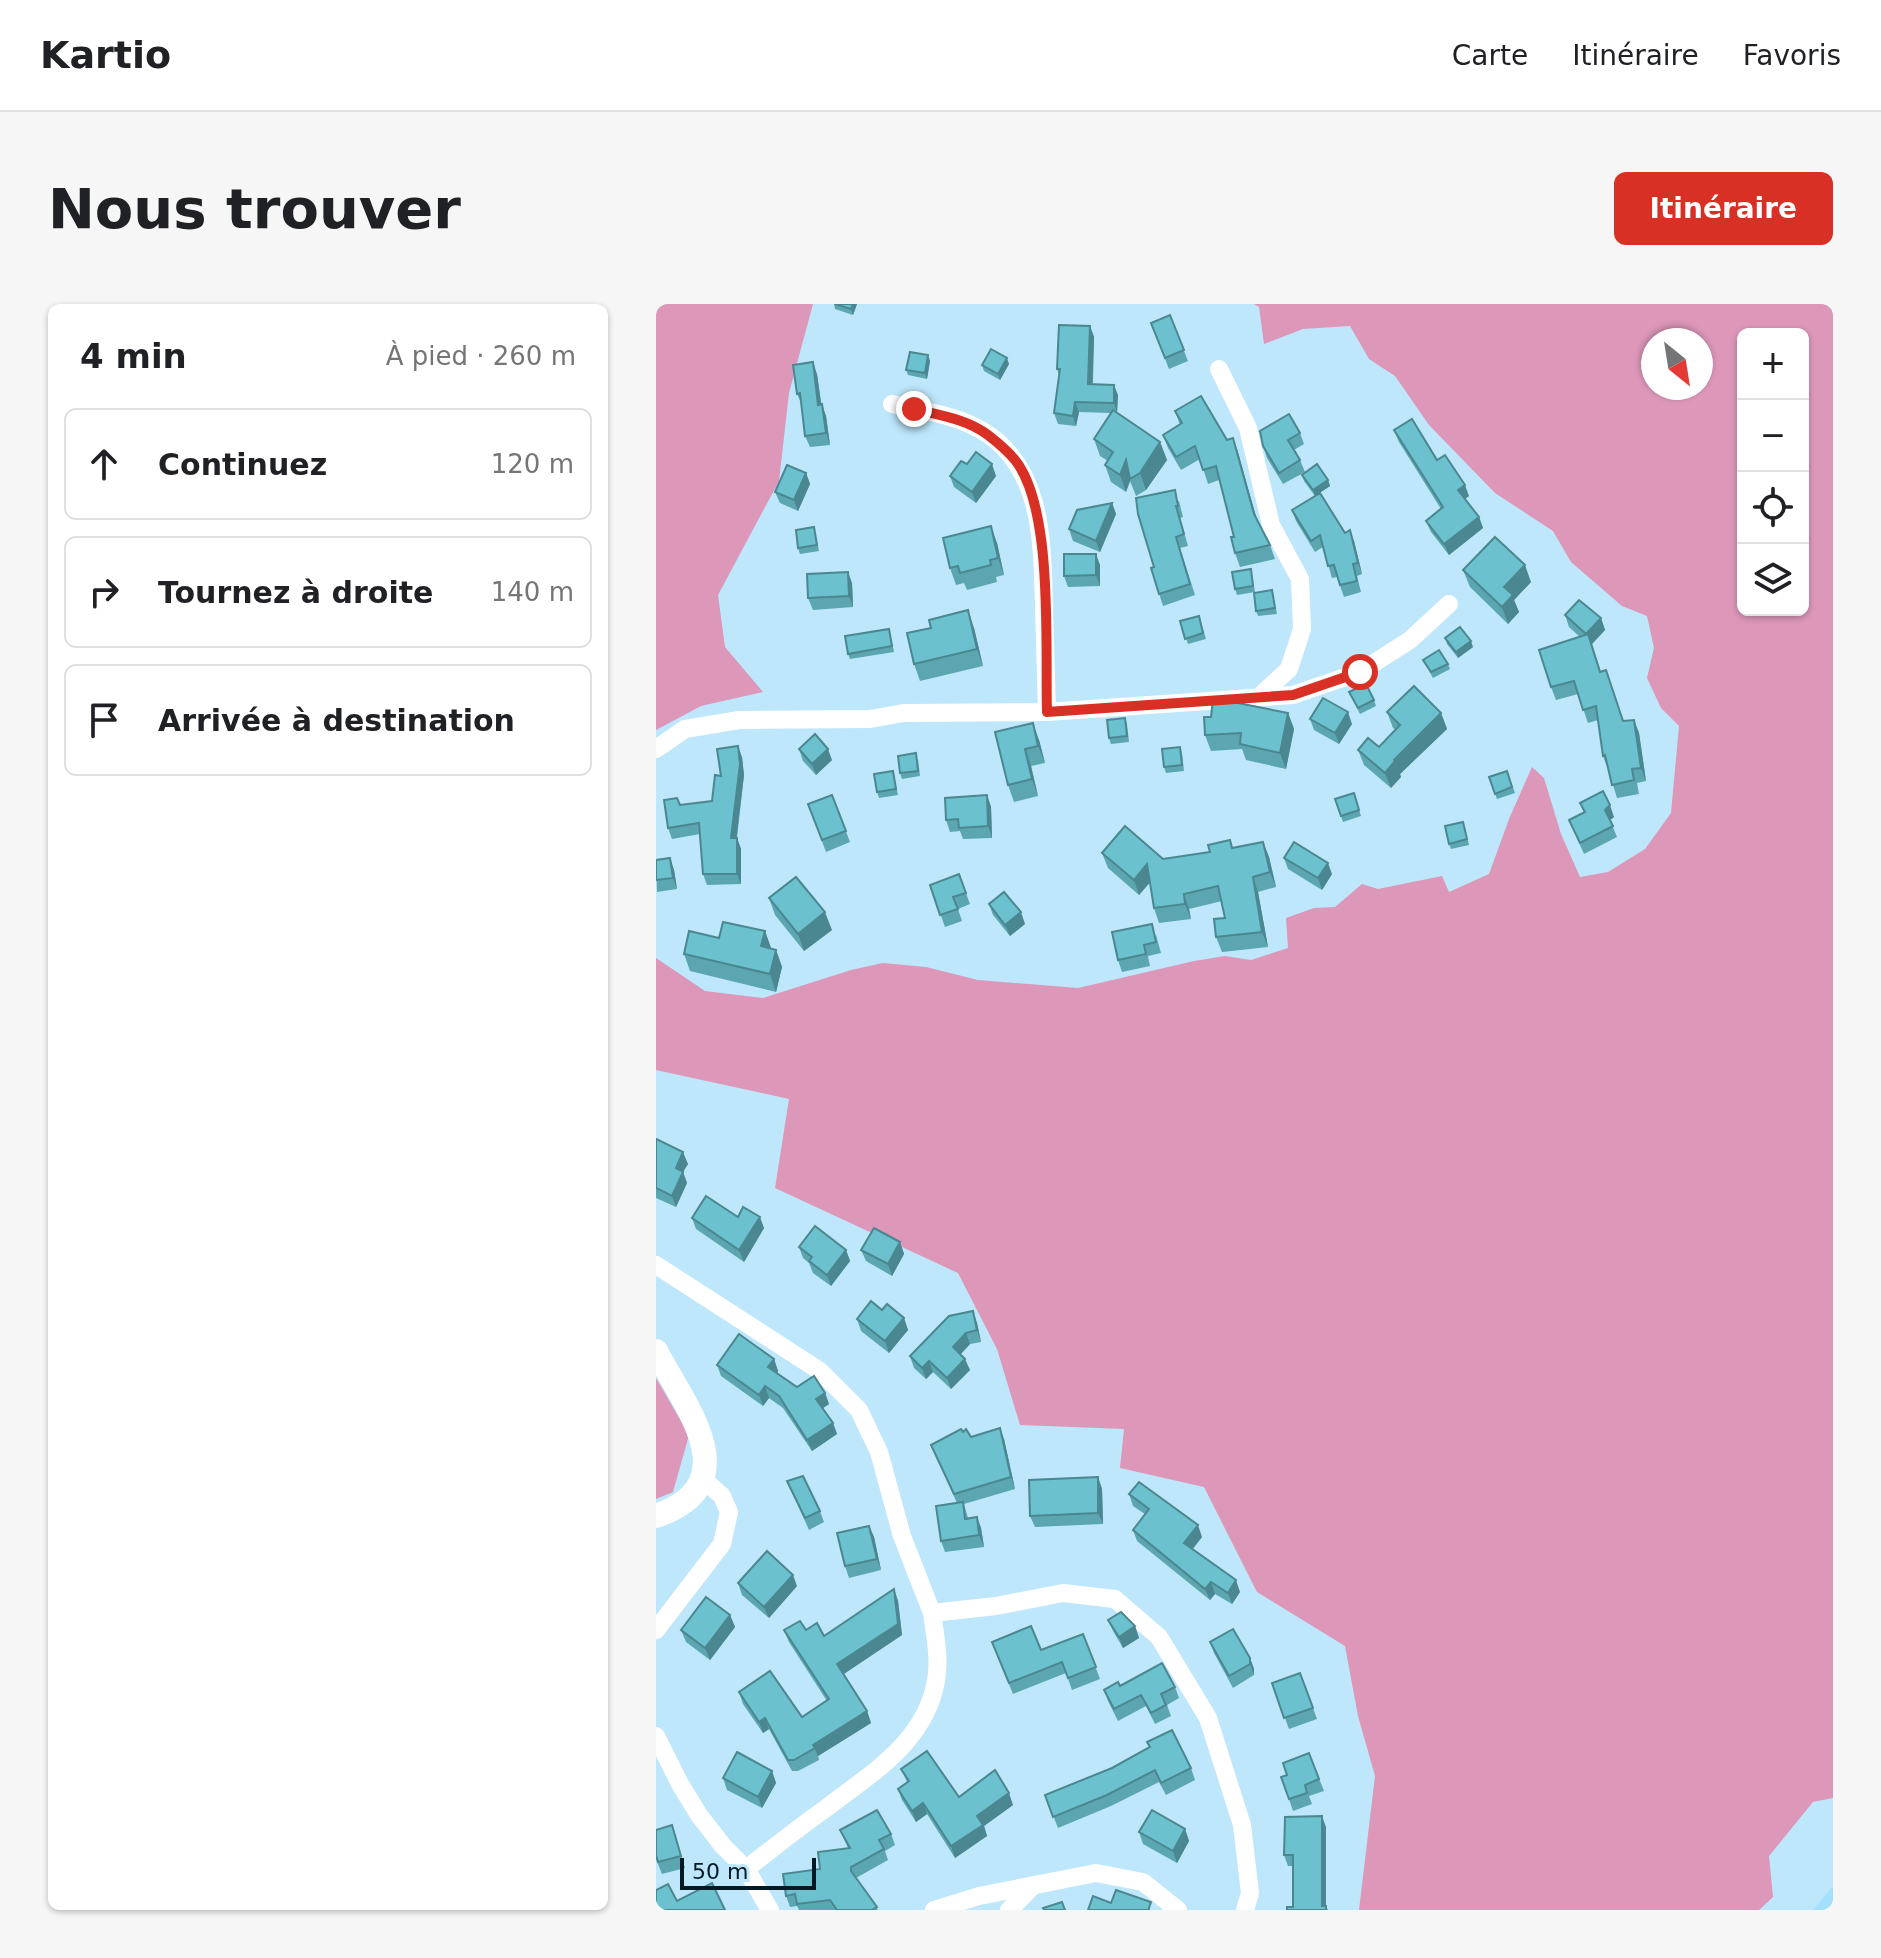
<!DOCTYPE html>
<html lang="fr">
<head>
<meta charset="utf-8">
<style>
	body { margin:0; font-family:"DejaVu Sans",sans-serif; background:#f6f6f6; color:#202124 }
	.controls { position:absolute; right:24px; top:24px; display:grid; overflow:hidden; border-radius:12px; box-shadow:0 2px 6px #0004 }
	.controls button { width:72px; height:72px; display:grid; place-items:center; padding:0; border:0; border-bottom:2px solid #e0e0e0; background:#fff; color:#202124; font:40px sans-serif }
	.compass { position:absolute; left:985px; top:24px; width:72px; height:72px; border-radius:50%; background:#fff; box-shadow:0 2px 6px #0004; rotate:150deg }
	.scale { position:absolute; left:24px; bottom:20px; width:136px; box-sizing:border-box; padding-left:8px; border:4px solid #001925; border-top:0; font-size:22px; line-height:28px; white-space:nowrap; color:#001925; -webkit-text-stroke:6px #bee7fb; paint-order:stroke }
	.stop { position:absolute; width:24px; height:24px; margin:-18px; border:6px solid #d93025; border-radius:50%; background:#fff }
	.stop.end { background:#d93025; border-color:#fff; box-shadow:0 2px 8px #0008 }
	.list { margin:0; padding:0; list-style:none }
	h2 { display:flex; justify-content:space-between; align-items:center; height:104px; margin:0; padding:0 32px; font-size:34px }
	h2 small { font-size:26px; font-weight:400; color:#757577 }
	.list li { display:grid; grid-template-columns:52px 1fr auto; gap:24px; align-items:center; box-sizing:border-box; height:112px; margin:0 16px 16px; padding:0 16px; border:2px solid #e0e0e0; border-radius:12px }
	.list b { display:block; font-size:30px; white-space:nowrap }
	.list em { font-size:26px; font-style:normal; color:#757577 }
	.icon { flex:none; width:44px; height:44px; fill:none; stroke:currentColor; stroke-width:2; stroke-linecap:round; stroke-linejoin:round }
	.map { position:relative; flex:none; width:1177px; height:1606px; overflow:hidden; border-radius:12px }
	header { display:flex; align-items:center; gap:48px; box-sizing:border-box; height:112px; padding:0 40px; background:#fff; border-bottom:2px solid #e0e0e0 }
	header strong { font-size:38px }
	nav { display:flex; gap:44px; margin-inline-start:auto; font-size:28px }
	.intro { display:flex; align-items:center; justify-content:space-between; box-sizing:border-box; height:192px; padding:0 48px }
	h1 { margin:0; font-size:56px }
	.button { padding:20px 36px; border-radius:12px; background:#d93025; color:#fff; font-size:28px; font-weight:700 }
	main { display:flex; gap:48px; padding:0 48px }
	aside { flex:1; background:#fff; border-radius:12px; box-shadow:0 2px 6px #0004 }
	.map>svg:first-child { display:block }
	.built { fill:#a1e1fe }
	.green { fill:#dc97b9; fill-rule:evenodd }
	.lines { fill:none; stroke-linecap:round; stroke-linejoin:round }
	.minor { stroke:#fff; stroke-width:18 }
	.tertiary { stroke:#fff; stroke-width:24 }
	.wall { fill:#5ca6b1 }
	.shaded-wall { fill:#4b8790 }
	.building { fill:#6bc1ce; stroke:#4b8790; stroke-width:2 }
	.route { stroke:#d93025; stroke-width:10 }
</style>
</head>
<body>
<header>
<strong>Kartio</strong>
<nav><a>Carte</a><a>Itinéraire</a><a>Favoris</a></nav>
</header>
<div class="intro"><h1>Nous trouver</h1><a class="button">Itinéraire</a></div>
<main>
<aside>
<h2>4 min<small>À pied · 260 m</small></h2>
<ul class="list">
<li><svg class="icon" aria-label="ahead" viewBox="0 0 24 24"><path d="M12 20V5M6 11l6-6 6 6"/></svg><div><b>Continuez</b></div><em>120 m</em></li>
<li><svg class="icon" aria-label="right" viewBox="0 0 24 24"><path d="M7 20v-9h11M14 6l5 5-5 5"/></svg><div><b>Tournez à droite</b></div><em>140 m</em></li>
<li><svg class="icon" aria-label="arrive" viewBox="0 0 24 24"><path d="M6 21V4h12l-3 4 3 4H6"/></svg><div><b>Arrivée à destination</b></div></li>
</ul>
</aside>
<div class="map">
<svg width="1177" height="1606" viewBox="0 0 1177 1606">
	<rect width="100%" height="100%" fill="#bee7fb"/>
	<path class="built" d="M1177,1583v23h-20l18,-22z"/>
	<g class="green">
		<path d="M0,0h157l-24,89 -10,88 -61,114 7,52 38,45 -62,14 -45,24z"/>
		<path d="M598,0h579v1494l-20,4 -44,54 4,41 -14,13h-400l16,-134 -17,-60 -13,-70 -88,-54 -53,-105 -84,-19 4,-39 -104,-4 -23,-76 -39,-76 -183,-85 14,-89 -133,-29v-112l49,33 58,7 88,-28 32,-7 43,4 52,13 100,8 116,-27 31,-5 26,4 37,-12 -2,-30 28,-10 21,-1 27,-23 16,5 64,-13 7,16 40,-18 20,-55 23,-52 12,11 17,56 19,43 28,-5 37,-23 26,-36 8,-87 -18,-18 -14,-30 7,-30 -7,-32 -25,-10 -51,-44 -18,-31 -58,-38 -66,-68 -34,-49 -26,-17 -19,-33 -47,3 -39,15 -5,-37zM1087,30h60v276h-60zM997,36h48v48h-48z"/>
		<path d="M0,1074l33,57 -16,57 -17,7z"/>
	</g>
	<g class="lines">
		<g class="minor">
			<path d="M563,65l29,59 23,97 29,54 2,50 -13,40 -30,28"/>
			<path d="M236,100c31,7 67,11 94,29 58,38 56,112 58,174 1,35 2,70 3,105"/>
			<path d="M0,445l29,-20 54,-9 131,-1 34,-6 143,-1 246,-17 67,-23 50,-32 39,-36"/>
			<path d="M0,961l164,106 39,39 20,42 23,84 30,77"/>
			<path d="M0,1326l66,-86 7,-32 -7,-16 -18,-16"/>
			<path d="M0,1432l24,48 19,31 24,31 23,23 24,41"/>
			<path d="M90,1565c26,-20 52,-41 79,-60 45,-35 100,-66 111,-128 4,-22 -1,-46 -4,-68l64,-7 67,-13 52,6 44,38 49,81 34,107 8,68 -5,17"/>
			<path d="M278,1606l45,-14 117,-23 47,9 35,28"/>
			<path d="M353,1606l24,-24"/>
		</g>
		<path class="tertiary" d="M0,1047c30,57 93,132 0,165"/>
	</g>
	<g class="wall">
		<path d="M178,0h23l-4,11 -18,-6z"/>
		<path d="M514,11l18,46 -19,8 -18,-46z"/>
		<path d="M434,22l4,11 -1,47 25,11 -1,18 43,29 7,18 -21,30 -10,6 -6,-15 -4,11 -15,-10 -6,-17 3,-4 -8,-5 -6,-17 17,-26 -32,-1 -3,14 -18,-2 -4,-11 5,-38 -2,-6z"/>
		<path d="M274,57l-3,18 -19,-4 -2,-5z"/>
		<path d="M353,60l-9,16 -16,-9 -2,-6z"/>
		<path d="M161,70l4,30 5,12 4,29 -20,2 -5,-11 -3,-31 -5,-11z"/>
		<path d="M519,107l52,29 6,-2 24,81 13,26 5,14 -35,8 -5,-14 -1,-16 -15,-57 -11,4 -8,-25 -19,11 -13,-22 -5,-13 17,-10z"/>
		<path d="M738,126l43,30 32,36 -4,3 14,18 4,11 -34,27 -18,-23 -5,-11 15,-12 -42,-67z"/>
		<path d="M644,129l4,11 -10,6 6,10 5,12 -22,12 -16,-26 -4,-12z"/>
		<path d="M311,160l29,12 -20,27 -22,-16 -4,-11z"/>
		<path d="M150,169l4,11 -12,27 -18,-8 -5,-11z"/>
		<path d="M646,171l26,5 2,6 -12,8 27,39 9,8 8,33 -5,2 4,16 -17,5 -7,-20 -5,1 -9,-31 -8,5 -19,-31 -4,-11 23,-14 -11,-15z"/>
		<path d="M480,194l43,3 4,16 -3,1 8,28 -8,2 15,47 -32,11 -12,-38 3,-1z"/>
		<path d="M456,199l4,11 -16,38 -27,-11 -4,-12z"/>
		<path d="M158,223l5,24 -19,3 -2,-6z"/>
		<path d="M341,239l7,32 -8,2 1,5 -30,8 -3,-7 -8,2 -6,-17z"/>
		<path d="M444,261v21l-32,1 -4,-11z"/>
		<path d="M595,265l4,23 -18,3 -2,-6z"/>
		<path d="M807,266l68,12 -17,18 5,12 -11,12 -38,-37z"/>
		<path d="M196,279l1,24 -40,3 -5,-12z"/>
		<path d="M616,286l5,24 -19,2 -2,-5z"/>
		<path d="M909,311l36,3 4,12 -13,14 9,28 22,49 11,-1 5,13 7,48 -9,2 2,11 -22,4 -9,-29 -5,-13 -5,-36 -10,3 -10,-29 -22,6 -5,-13 29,-50 -11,-10z"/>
		<path d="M543,312l7,23 -18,5 -8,-23z"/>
		<path d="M275,324h43l9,38 -63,15 -6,-17z"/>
		<path d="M233,325l5,23 -44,7 -2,-5z"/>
		<path d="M789,334l28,9 -15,11 -11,-14z"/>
		<path d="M767,356l25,4 2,5 -17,9z"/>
		<path d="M693,388l25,8 2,6 -16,8z"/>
		<path d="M731,408l54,1 6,16 -47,45 1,3 -10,11 -27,-23 -6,-15 21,-3 17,-17 -3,-2z"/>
		<path d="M632,409l6,16 -8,40 -40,-9 -4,-11 -31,2 -6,-16z"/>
		<path d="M469,414l2,6 2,18 -18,2 -2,-6z"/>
		<path d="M654,415l42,5 -13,20 -25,-14z"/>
		<path d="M339,428l44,8 6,23 -14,3 7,30 -24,6 -6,-17z"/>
		<path d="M524,443l2,6 2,18 -18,2 -2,-6z"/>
		<path d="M143,445l33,11 -16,15 -13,-14z"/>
		<path d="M86,453l2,18 -7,63 4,11v35l-34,1 -4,-11 -3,-40 -28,5 -4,-11 12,-23 32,-4 9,-25z"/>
		<path d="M262,455l2,17 -18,3 -2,-6z"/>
		<path d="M237,467l5,24 -19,3 -2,-6z"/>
		<path d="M851,467l8,22 -18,6 -8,-22z"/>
		<path d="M698,489l7,23 -18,6 -8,-23z"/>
		<path d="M176,491l18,47 -24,10 -18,-48z"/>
		<path d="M331,491l4,12 1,31 -29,1 -3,-8 -10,1 -4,-12z"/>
		<path d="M924,499l34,14 -4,3 7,17 -33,17 -15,-34 15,-7z"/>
		<path d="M809,524l4,17 -18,4 -2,-5z"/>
		<path d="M574,536l3,8 30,-6 6,15 7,30 -18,5 10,55 -46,5 -6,-15 9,-19 -3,-17 -33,8 2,10 -32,4 -5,-15 -4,-26 -11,13 -31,-27 -6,-15 61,6 47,-7z"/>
		<path d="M14,554l4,12 3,19 -20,3 -1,-32z"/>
		<path d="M628,554l48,16 -10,16 -34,-21z"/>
		<path d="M303,570l11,30 -12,5 4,12 -17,6 -15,-42z"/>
		<path d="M113,594l63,32 -28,21 -29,-36z"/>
		<path d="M333,600l36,20 -15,12 -17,-21z"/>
		<path d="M109,627l6,17 5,2 6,17 -6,25 -86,-21 -6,-17 35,-16z"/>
		<path d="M500,631l5,18 -13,3 2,10 -28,6 -4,-12z"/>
		<path d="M0,835l32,25 -5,8 4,11 -11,24 -20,-9z"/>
		<path d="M82,913l26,11 -20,34 -48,-33 -4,-11z"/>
		<path d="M244,938l4,12 -12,22 -26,-15 -5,-11z"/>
		<path d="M143,943l47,3 4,11 -19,25 -18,-13 -4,-10 -6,-5z"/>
		<path d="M226,1006l22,8 4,12 -19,23 -28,-22 -4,-12z"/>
		<path d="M321,1019l4,19 -11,2 -9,10 9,16 -19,19 -18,-17 -7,7 -12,-11 -4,-12z"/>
		<path d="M118,1055l4,12 -1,2 20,14 28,6 4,11 -6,4 10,15 4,11 -25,17 -29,-43 -14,-10 -6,8 -42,-30 -4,-11z"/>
		<path d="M307,1128l8,5 33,2 11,50 -51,15 4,14 9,-1 4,11 3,19 -39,5 -4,-11 16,-38 -26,-58z"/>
		<path d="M442,1173l4,12 1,35 -68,3 -5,-11z"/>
		<path d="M131,1177l33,30 4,11 -15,8z"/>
		<path d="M473,1190l73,43 -9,12 47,43 -8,12 -17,-10 -5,6 -73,-59 -4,-11 12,-16 -12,-8z"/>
		<path d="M213,1222l5,11 7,33 -32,8 -4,-12z"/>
		<path d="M82,1279l59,3 -28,32 -27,-23z"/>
		<path d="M238,1285l4,12 4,34 -58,39 23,37 4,12 -53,33 1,4 -21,11h-6l-23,-42 -6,4 -20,-29 -4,-12 63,25 25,-16 -38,-59 -5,-12h22l18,6z"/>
		<path d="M74,1311l5,12 -25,33 -24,-18 -5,-12z"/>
		<path d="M452,1316l27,6 4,12 -16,10 -10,-17z"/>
		<path d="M427,1330l17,45 -28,11 -6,-17 -53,21 -21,-52 49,8z"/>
		<path d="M554,1338l40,16 4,11v6l-21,13 -19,-35z"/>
		<path d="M644,1369l17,46 -28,10 -17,-46z"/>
		<path d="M464,1382l55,1 4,11 -12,7 4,11 -16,8 -9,-18 -28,15 -10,-20 -4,-11z"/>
		<path d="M491,1438l44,26 4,12 -29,15 -7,-13 -48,24 -53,22 -13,-33 67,-27 38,-20z"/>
		<path d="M653,1449l15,38 -15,5 3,8 -19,7 -4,-12 -2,-24z"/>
		<path d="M245,1465l58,28 54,8 -29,21 3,10 -32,22 -28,-44 -11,8 -14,-22 -4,-11 9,-7z"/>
		<path d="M116,1467l4,12 -14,25 -35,-18 -4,-12z"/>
		<path d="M16,1521l13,43 -23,6 -6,-15v-29z"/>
		<path d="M670,1523v80h-33v-41h-5l-4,-11z"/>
		<path d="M529,1525l4,12 -12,22 -34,-19 -4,-12z"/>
		<path d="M184,1526l51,4 4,11 -10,6 3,9 -32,18 22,32h-79l-2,-4 -7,1 -4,-11 62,-48z"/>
	</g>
	<g class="shaded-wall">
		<path d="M197,0h4l-4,11 -2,-6z"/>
		<path d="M434,22l4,11 -2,57 -4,-10z"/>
		<path d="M272,51l2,6 -3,18 -2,-6z"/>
		<path d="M351,54l2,6 -9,16 -2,-6z"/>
		<path d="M157,58l4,12 6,42 -5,-11z"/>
		<path d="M458,81l4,10 -1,18 -3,-10z"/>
		<path d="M419,98l4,10 -3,14 -3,-10z"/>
		<path d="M166,100l4,12 4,29 -4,-12z"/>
		<path d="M577,134l5,14 21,76 -5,-14z"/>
		<path d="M504,138l7,18 -21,30 -6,-17z"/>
		<path d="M470,156l4,21 -4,11 -6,-17z"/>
		<path d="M336,160l4,12 -20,27 -4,-11z"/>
		<path d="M150,169l4,11 -12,27 -4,-11z"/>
		<path d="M672,176l2,6 -15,10 -2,-6z"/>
		<path d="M809,181l4,11 -7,5 -4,-11z"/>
		<path d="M456,199l4,11 -16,38 -4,-11z"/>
		<path d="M823,213l4,11 -34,27 -5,-11z"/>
		<path d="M335,222l6,17 7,32 -6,-17z"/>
		<path d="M694,226l4,11 8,33 -4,-11z"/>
		<path d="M440,250l4,11v21l-4,-11z"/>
		<path d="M869,261l6,17 -17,18 5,12 -11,12 -6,-17 2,-20z"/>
		<path d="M192,268l4,11 1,24 -4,-11z"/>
		<path d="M312,306l6,18 9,38 -6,-17z"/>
		<path d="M945,314l4,12 -13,14 -6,-10z"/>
		<path d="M815,337l2,6 -15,11 -2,-6z"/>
		<path d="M692,408l4,12 -13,20 -4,-11z"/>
		<path d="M632,409l6,16 -8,40 -6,-16z"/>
		<path d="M785,409l6,16 -47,45 1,3 -10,11 -6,-15 9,-13z"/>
		<path d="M978,416l5,13 7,48 -5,-13z"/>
		<path d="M377,419l6,17 6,23 -7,-17z"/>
		<path d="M82,442l4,11 2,18 -9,74 -4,-11z"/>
		<path d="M172,445l4,11 -16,15 -4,-11z"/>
		<path d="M369,445l6,17 7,30 -6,-17z"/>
		<path d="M331,491l4,12 1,31 -4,-12z"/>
		<path d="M954,501l4,12 -5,4 -4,-11z"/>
		<path d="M81,534l4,11v35l-4,-10z"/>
		<path d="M607,538l6,15 7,30 -6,-15z"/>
		<path d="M14,554l4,12 3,19 -4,-11z"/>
		<path d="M672,559l4,11 -10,16 -4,-12z"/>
		<path d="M491,560l6,15 -14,16 -5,-15z"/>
		<path d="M597,573l5,15 10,55 -6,-15z"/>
		<path d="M528,590l5,15 2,10 -6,-15z"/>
		<path d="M169,608l7,18 -28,21 -6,-17z"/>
		<path d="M365,608l4,12 -15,12 -5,-11z"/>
		<path d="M109,627l6,17 -10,-2z"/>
		<path d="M120,646l6,17 -6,25 -6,-18z"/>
		<path d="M27,848l5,12 -5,8 4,11 -11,24 -4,-11 4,-28z"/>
		<path d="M104,913l4,11 -20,34 -5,-12z"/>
		<path d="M244,938l4,12 -12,22 -4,-12z"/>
		<path d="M190,946l4,11 -19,25 -4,-11z"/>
		<path d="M317,1007l4,12 4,19 -4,-12z"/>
		<path d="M248,1014l4,12 -19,23 -4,-12z"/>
		<path d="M310,1029l4,11 -13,14 -4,-11z"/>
		<path d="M118,1055l4,12 -5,7 -5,-11z"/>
		<path d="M309,1055l5,11 -19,19 -4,-11z"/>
		<path d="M273,1057l4,11 -7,7 -4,-11z"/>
		<path d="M109,1082l4,12 -6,8 -4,-11z"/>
		<path d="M169,1089l4,11 -9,6 -4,-11z"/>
		<path d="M177,1119l4,11 -25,17 -5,-11z"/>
		<path d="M344,1124l4,11 11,50 -4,-12z"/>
		<path d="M442,1173l4,12 1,35 -5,-11z"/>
		<path d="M321,1213l4,11 3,19 -5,-12z"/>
		<path d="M542,1221l4,12 -14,17 -4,-11z"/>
		<path d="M213,1222l5,11 7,33 -4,-11z"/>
		<path d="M137,1271l4,11 -28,32 -5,-11z"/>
		<path d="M580,1276l4,12 -8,12 -4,-11z"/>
		<path d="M555,1278l4,12 -5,6 -5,-11z"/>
		<path d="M238,1285l4,12 4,34 -60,40 -5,-11z"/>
		<path d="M74,1311l5,12 -25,33 -5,-12z"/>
		<path d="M479,1322l4,12 -16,10 -4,-11z"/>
		<path d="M594,1354l4,11v6l-4,-11z"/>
		<path d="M211,1407l4,12 -53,33 -5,-11z"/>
		<path d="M109,1414l4,11 -6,4 -4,-11z"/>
		<path d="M116,1467l4,12 -14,25 -4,-11z"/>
		<path d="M353,1489l4,12 -29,21 3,10 -32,22 -4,-12 26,-30z"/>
		<path d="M267,1499l4,11 -11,8 -4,-11z"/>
		<path d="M666,1512l4,11v80l2,3h-4l-2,-4z"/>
		<path d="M529,1525l4,12 -12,22 -4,-12z"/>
	</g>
	<g class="building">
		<path d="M179,0h18l-2,5z"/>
		<path d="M514,11l14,35 -19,8 -14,-35z"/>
		<path d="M403,21l31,1 -2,58 26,1v18l-39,-1 -2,14 -19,-3 6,-44h-3z"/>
		<path d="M335,45l16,9 -9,16 -16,-9z"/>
		<path d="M254,48l18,3 -3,18 -19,-3z"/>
		<path d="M157,58l5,43 4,-1 4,29 -21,3 -5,-43 -3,1 -4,-29z"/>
		<path d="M545,92l26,44 6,-2 21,76 16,31 -35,8 -4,-16h3l-18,-71 -13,4 -8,-24 -19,11 -13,-22 19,-12 -7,-12z"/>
		<path d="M457,106l47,32 -20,31 -10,6 -4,-19 -6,15 -15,-10 8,-13 -19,-13z"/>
		<path d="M633,110l11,19 -12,7 12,20 -21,13 -16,-27 -3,-15z"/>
		<path d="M756,115l25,41 8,-5 20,30 -7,5 21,27 -35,27 -18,-23 17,-14 -49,-77z"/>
		<path d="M320,148l16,12 -20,28 -22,-16 11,-15 6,3z"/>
		<path d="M661,160l11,16 -15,10 -11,-15z"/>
		<path d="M131,161l19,8 -12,27 -19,-8z"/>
		<path d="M519,186l3,16h-2l8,28 -8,3 14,47 -31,10 -8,-26 3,-1 -16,-53 -2,-16z"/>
		<path d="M664,189l25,40 5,-3 8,33 -5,1 4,17 -17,4 -6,-20 -6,1 -8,-31 -9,6 -19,-31z"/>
		<path d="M456,199l-16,38 -27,-12 8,-19z"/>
		<path d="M335,222l7,32 -8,2 1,5 -31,8 -2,-7 -8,2 -7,-30z"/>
		<path d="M158,223l3,18 -19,3 -2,-18z"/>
		<path d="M839,233l30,28 -21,22 9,8 -11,12 -39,-37z"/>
		<path d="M408,250h32v21l-32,1z"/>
		<path d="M595,265l2,17 -18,3 -3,-17z"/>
		<path d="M192,268l1,24 -41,2 -1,-24z"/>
		<path d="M616,286l3,18 -19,3 -2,-18z"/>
		<path d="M923,296l22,18 -15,16 -21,-19z"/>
		<path d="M312,306l9,39 -63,15 -7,-31 24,-5 -2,-8z"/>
		<path d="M543,312l4,17 -18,6 -5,-18z"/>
		<path d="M804,323l11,14 -15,11 -11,-14z"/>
		<path d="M233,325l3,17 -44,8 -3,-18z"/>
		<path d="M932,330l12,38 6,-2 17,51 11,-1 7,48 -9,1 2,11 -22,5 -7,-30 -2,1 -7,-50 -13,4 -9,-29 -23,6 -12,-37z"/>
		<path d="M783,346l9,14 -17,8 -8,-12z"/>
		<path d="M710,380l8,16 -16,8 -9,-16z"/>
		<path d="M758,382l27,27 -47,47 1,1 -10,12 -27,-23 10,-12 11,9 21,-22 -13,-13z"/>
		<path d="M557,394l75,15 -8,40 -40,-9 1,-11 -36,2 -1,-18h7z"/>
		<path d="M667,394l25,14 -13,21 -25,-14z"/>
		<path d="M469,414l2,18 -18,2 -2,-18z"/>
		<path d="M377,419l5,23 -13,3 7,30 -24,6 -13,-53z"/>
		<path d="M159,430l13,15 -16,15 -13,-15z"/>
		<path d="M82,442l2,18 -9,74h6v36h-34l-4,-51 -31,5 -4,-28 13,-2 3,7 32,-4 3,-26 6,1 -4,-27z"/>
		<path d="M524,443l2,18 -18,2 -2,-18z"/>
		<path d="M260,449l2,18 -18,2 -2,-17z"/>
		<path d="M237,467l3,18 -19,3 -3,-18z"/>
		<path d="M851,467l5,16 -17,7 -6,-17z"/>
		<path d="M947,487l7,14 -5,5 8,16 -33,17 -11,-23 16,-8 -5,-9z"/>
		<path d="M698,489l5,17 -18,6 -6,-17z"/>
		<path d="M176,491l14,36 -24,9 -14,-36z"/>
		<path d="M331,491l1,31 -29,2 -1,-9 -12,1 -1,-22z"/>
		<path d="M807,518l4,17 -18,5 -4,-18z"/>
		<path d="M469,522l38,33 47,-7 -2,-7 22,-5 2,8 31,-6 7,30 -17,5 9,55 -46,5 -2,-18 11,-1 -7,-32 -34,8 1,10 -31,4 -7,-44 -13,16 -32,-27z"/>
		<path d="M638,538l34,21 -10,15 -34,-20z"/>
		<path d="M14,554l3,20 -17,2v-20z"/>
		<path d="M303,570l7,19 -13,4 5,12 -18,6 -10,-30z"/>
		<path d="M140,573l29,35 -27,22 -29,-36z"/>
		<path d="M348,588l17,20 -16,13 -16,-21z"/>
		<path d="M67,618l42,9 -4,15 15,4 -6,24 -86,-20 5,-23 30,7z"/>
		<path d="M496,620l4,18 -12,3 2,9 -28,6 -6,-28z"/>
		<path d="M0,835l27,13 -7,16 7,4 -11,24 -16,-8z"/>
		<path d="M50,892l32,21 5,-10 17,10 -21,33 -47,-32z"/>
		<path d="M159,922l31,24 -19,25 -18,-14 3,-4 -13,-10z"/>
		<path d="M218,924l26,14 -12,22 -27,-14z"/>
		<path d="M215,997l11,9 5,-6 17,14 -19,23 -28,-22z"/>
		<path d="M317,1007l4,19 -11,3 -13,14 12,12 -18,19 -18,-17 -7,7 -12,-12 39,-40z"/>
		<path d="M83,1030l35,25 -6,8 29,20 17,-11 11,17 -9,6 17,24 -26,17 -28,-44 -14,-10 -6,9 -42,-30z"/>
		<path d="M344,1124l11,49 -57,17 -23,-49 30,-16 2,3 3,-3 5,8z"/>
		<path d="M147,1172l17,35 -15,7 -18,-37z"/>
		<path d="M442,1173v36l-68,3 -1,-36z"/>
		<path d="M483,1178l59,43 -14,18 52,37 -8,13 -17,-11 -6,7 -72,-59 16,-21 -20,-15z"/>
		<path d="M307,1198l2,17 12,-2 2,18 -38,6 -5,-35z"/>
		<path d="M213,1222l8,33 -32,7 -8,-33z"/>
		<path d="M111,1247l26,24 -29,32 -26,-24z"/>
		<path d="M238,1285l4,35 -61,40 30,47 -54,34 2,3 -21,12h-6l-23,-42 -6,4 -20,-30 31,-21 32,46 27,-18 -45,-69 16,-9 6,9 11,-7 7,13z"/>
		<path d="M50,1293l24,18 -25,33 -24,-18z"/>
		<path d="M465,1308l14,14 -16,11 -11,-17z"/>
		<path d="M375,1322l10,24 42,-16 13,33 -28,11 -6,-16 -53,21 -17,-41z"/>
		<path d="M577,1325l17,29v6l-21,12 -19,-34z"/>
		<path d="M506,1359l13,24 -14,7 5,11 -15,8 -10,-18 -27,14 -10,-19 14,-8 2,4z"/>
		<path d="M644,1369l13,35 -29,10 -12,-35z"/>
		<path d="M516,1426l19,38 -30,15 -6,-13 -48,25 -54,22 -8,-22 67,-27 38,-21 -3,-5z"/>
		<path d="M271,1447l32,46 36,-27 14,23 -32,23 6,9 -32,21 -28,-43 -11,8 -14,-22 11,-8 -8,-12z"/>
		<path d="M81,1448l35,19 -14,26 -35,-19z"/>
		<path d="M653,1449l10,26 -14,6 2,8 -18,6 -8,-22 6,-2 -4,-12z"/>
		<path d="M221,1506l14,24 -12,6 5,9 -33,18v4l26,36 -5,3h-35l-7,-10 -33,4 -2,-10 -9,2 -3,-22 37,-5 -2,-17 32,-4 -10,-18z"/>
		<path d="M496,1506l33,19 -12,22 -34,-19z"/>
		<path d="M666,1512v90h4v4h-39v-3h6v-52h-9l1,-38z"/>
		<path d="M16,1521l9,31 -23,6 -2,-7v-25z"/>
		<path d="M56,1579l13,27h-69v-20l12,-6 9,17z"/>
		<path d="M460,1586l35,12 -2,6v2h-61l5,-14 18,7z"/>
		<path d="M406,1598l3,8h-21l-1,-2z"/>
	</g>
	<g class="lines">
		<path class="route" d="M258,105c25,6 53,10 74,26 9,7 20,16 27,25 39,48 30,189 32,252l246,-17 67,-23"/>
	</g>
</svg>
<div class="controls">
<button>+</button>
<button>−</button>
<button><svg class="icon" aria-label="locate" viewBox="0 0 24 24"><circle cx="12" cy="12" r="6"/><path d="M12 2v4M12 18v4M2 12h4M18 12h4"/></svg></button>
<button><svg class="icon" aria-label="layers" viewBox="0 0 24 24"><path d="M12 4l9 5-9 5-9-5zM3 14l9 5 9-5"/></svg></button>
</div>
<svg class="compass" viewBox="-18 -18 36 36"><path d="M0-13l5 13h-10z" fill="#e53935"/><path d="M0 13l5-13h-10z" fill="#757577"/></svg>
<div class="scale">50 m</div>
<div class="stop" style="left:704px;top:368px"></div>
<div class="stop end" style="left:258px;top:105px"></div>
</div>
</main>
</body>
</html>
